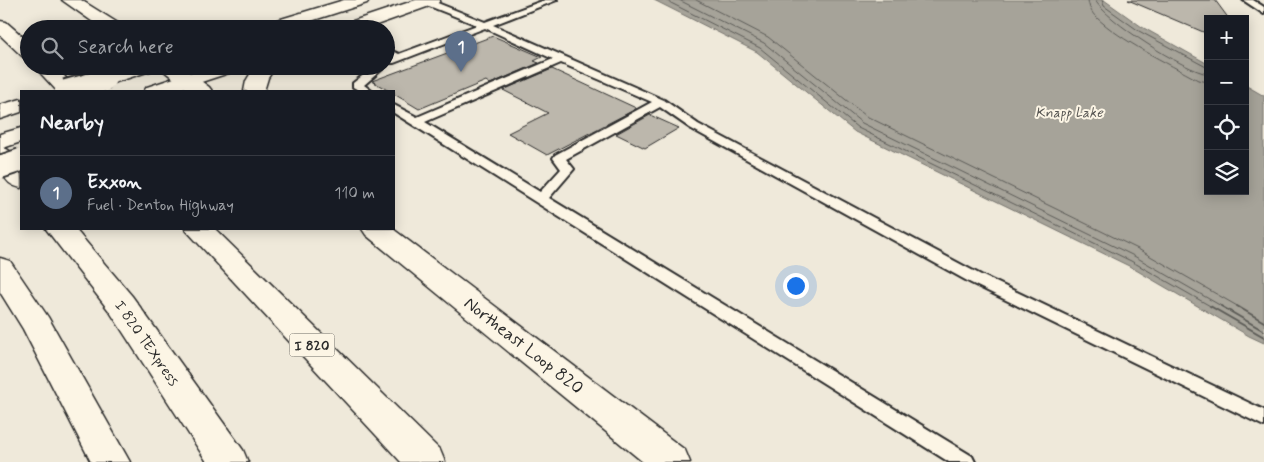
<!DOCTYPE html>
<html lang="en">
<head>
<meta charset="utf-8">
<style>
	body { margin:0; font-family:Mynerve,sans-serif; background:#242831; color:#f1f3f6 }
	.controls { position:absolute; right:15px; top:15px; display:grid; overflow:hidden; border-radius:0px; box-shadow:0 2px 12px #0003 }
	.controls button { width:45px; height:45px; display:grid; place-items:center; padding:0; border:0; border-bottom:1px solid #363941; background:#171b24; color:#f1f3f6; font:25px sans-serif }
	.you { position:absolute; left:795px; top:285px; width:18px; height:18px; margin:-12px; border:4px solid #fff; border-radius:50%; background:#1a73e8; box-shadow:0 0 0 8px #1a73e833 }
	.badge { display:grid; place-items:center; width:32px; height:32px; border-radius:50%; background:#d93025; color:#fff; font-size:16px; font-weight:700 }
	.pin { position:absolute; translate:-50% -41px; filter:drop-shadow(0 1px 2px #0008) }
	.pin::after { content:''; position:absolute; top:26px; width:18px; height:15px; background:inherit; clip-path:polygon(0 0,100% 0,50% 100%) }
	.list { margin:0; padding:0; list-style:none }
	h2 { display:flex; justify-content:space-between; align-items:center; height:65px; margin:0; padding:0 20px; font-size:21px }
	h2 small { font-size:16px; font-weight:400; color:#9ea1a6 }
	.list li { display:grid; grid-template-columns:32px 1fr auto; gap:15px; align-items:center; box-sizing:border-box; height:75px; padding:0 20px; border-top:1px solid #363941 }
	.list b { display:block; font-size:19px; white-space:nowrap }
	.list p { margin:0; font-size:16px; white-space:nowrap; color:#9ea1a6 }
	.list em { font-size:16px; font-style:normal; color:#9ea1a6 }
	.icon { flex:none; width:28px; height:28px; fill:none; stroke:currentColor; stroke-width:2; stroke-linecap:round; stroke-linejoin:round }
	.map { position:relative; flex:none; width:1264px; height:462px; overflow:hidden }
	.search { position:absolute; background:#171b24; box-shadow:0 2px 12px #0003; left:20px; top:20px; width:375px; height:55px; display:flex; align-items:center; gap:12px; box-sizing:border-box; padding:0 18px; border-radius:28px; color:#9ea1a6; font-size:19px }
	.panel { position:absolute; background:#171b24; box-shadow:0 2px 12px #0003; left:20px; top:90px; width:375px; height:140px; border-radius:0px }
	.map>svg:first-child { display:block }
	.water { fill:#a6a399; stroke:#75736d }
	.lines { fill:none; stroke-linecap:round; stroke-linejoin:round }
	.shore-far1 { stroke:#5c5b57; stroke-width:1 }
	.shore { stroke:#5c5b57; stroke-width:2 }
	.building { fill:#bcb7ac; stroke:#2b2b2b }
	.service-casing { stroke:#2b2b2b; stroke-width:4 }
	.secondary-casing { stroke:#2b2b2b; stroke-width:3 }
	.primary-casing { stroke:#2b2b2b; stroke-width:3 }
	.motorway-casing { stroke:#2b2b2b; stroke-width:3 }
	.service { fill:#fcf5e5; fill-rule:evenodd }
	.secondary { fill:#fcf5e5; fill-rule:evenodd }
	.primary { fill:#fcf5e5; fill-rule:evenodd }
	.motorway { fill:#fcf5e5; fill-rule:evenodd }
	.secondary-bridge-casing { stroke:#2b2b2b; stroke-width:26; stroke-linecap:butt }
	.primary-bridge-far1-casing { stroke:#2b2b2b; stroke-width:21; stroke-linecap:butt }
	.primary-bridge-casing { stroke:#2b2b2b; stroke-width:26; stroke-linecap:butt }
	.secondary-bridge { stroke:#fcf5e5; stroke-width:22 }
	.primary-bridge-far1 { stroke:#fcf5e5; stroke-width:18 }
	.primary-bridge { stroke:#fcf5e5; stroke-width:22 }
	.labels { text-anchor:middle; stroke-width:4; stroke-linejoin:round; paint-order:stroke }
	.far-water-label { font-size:14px; font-style:italic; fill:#565552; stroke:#fcf5e5 }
	.shield { fill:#fcf5e5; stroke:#6a6863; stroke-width:1 }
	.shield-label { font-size:14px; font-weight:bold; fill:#2b2b2b }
	.street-label { font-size:15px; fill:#2b2b2b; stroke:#fcf5e5 }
	.near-street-label { font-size:18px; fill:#2b2b2b; stroke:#fcf5e5 }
</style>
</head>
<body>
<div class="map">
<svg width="1264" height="462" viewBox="0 0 1264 462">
	<rect width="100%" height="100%" fill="#efe9da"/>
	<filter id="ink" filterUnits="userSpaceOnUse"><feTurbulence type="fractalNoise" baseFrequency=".02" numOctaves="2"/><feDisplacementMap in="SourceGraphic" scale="10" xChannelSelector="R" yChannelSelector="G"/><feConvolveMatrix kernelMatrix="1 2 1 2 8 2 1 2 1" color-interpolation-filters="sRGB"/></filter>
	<g filter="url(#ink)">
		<path class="water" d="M654,0h450l38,27 66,37v127h37v-106l19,11v247l-15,-7 -120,-70 -274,-134 -98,-80z"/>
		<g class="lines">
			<g class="shore-far1">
				<path d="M665,0l95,48 98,80 273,133 81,46"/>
				<path d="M679,0l85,43 98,80 272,133 89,51"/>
				<path d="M696,0l72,37 98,79 272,133 101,58"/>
				<path d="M1088,0c1,7 3,12 8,17 25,24 71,46 102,63l10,2"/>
				<path d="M1095,0c11,21 90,71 113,74"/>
				<path d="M1102,0l2,6 35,25 69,37"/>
			</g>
			<g class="shore">
				<path d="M1210,306l54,31"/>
				<path d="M1221,306l43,25"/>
				<path d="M1237,306l27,16"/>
			</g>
		</g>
		<g class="building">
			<path d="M1128,0h87l14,19h-21v15z"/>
			<path d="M493,36l49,21 -8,4 5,2 -49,21 -4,-3 -67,28 -25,-15v-3h-5l-17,-10z"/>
			<path d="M552,69l84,39v1l-89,46 -39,-22 40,-20 -45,-23z"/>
			<path d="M650,115l29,13 -34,20 -29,-14z"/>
		</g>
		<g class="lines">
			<g class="service-casing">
				<g id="service">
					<path d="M424,0h6l55,22 60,-22h12l-64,25 171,75 34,24 283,151 283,135v16l-293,-143 -281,-155 -30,-21 -94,52 8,10 -25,29 423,258 3,6h-26l-555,-349v-8l23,12 136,-58 -68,-31 -91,35h-6l-2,-2 5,-3 -5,-3v-7l13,6 78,-29 -53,-21zM561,63l91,39 -97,53 -2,3 8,11 -21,23 -115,-70z"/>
					<path d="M1243,0h10l11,7v7z"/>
					<path d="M375,66h11l-22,19 8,6h-12l-7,-4v-4z"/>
				</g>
			</g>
			<g class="secondary-casing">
				<g id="secondary">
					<path d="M158,66h23l28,21 3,4h-23z"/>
					<path d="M362,229h31l292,221 5,12h-47l-277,-227z"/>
				</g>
			</g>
			<g class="primary-casing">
				<g id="primary">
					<path d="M344,0h25l-2,3 -81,26h-28l3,-4z"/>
					<path d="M416,0h24l-2,3 -73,26h-27l3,-4z"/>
					<path d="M126,66h30l-3,4 -46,15 -7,-2 -3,-4 3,-4z"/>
					<path d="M210,66h31l-3,4 -64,21h-30l3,-4z"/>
					<path d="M255,66h21l-8,12 -4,13h-20l2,-10z"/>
					<path d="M21,99v13l-21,7v-14z"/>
					<path d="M21,128v14l-21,7v-15z"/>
				</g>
			</g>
			<g class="motorway-casing">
				<g id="motorway">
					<path d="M62,0h19l40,25 3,4h-21z"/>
					<path d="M0,21l6,1 23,20v16l-7,-2 -22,-21z"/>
					<path d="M34,66h21l23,25h-21z"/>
					<path d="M0,147c22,5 21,23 21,41 -21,-4 -21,-23 -21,-41z"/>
					<path d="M46,229h29l57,67 111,154 5,12h-41l-97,-150z"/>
					<path d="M185,229h30l225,221 5,12h-44z"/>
					<path d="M0,258l10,3 38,56 82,145h-39l-68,-133 -23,-37z"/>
				</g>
			</g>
			<use href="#service" class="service"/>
			<use href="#secondary" class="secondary"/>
			<use href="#primary" class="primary"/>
			<use href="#motorway" class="motorway"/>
			<g class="secondary-bridge-casing">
				<path id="secondary-bridge" d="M0,167l21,-7"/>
			</g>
			<g class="primary-bridge-far1-casing">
				<path id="primary-bridge-far1" d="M98,82l9,-3"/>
			</g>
			<g class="primary-bridge-casing">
				<path id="primary-bridge" d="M66,91l36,-10"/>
			</g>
			<use href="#secondary-bridge" class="secondary-bridge"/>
			<use href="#primary-bridge-far1" class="primary-bridge-far1"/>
			<use href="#primary-bridge" class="primary-bridge"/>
		</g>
	</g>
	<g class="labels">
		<g class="far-water-label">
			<text x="1069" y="117">Knapp Lake</text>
		</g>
		<rect class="shield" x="289.5" y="333.5" width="45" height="23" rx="4"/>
		<g class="shield-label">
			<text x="312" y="350">I 820</text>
		</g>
		<g class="street-label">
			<text transform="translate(147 343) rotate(55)" y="5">I 820 TEXpress</text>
		</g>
		<g class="near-street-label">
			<text transform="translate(524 345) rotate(38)" y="6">Northeast Loop 820</text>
		</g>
	</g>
</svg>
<div class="controls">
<button>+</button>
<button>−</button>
<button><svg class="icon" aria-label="locate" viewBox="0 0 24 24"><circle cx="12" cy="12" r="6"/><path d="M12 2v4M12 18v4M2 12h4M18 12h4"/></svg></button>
<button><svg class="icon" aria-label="layers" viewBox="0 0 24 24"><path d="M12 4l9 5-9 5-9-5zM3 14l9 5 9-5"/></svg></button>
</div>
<div class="you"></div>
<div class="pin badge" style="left:461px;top:72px;background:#5c6f8a">1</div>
<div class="search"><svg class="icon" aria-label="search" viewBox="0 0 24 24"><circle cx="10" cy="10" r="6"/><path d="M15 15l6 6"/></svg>Search here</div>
<section class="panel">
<h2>Nearby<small></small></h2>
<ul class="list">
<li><span class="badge" style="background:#5c6f8a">1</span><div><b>Exxon</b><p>Fuel · Denton Highway</p></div><em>110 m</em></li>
</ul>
</section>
</div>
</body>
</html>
